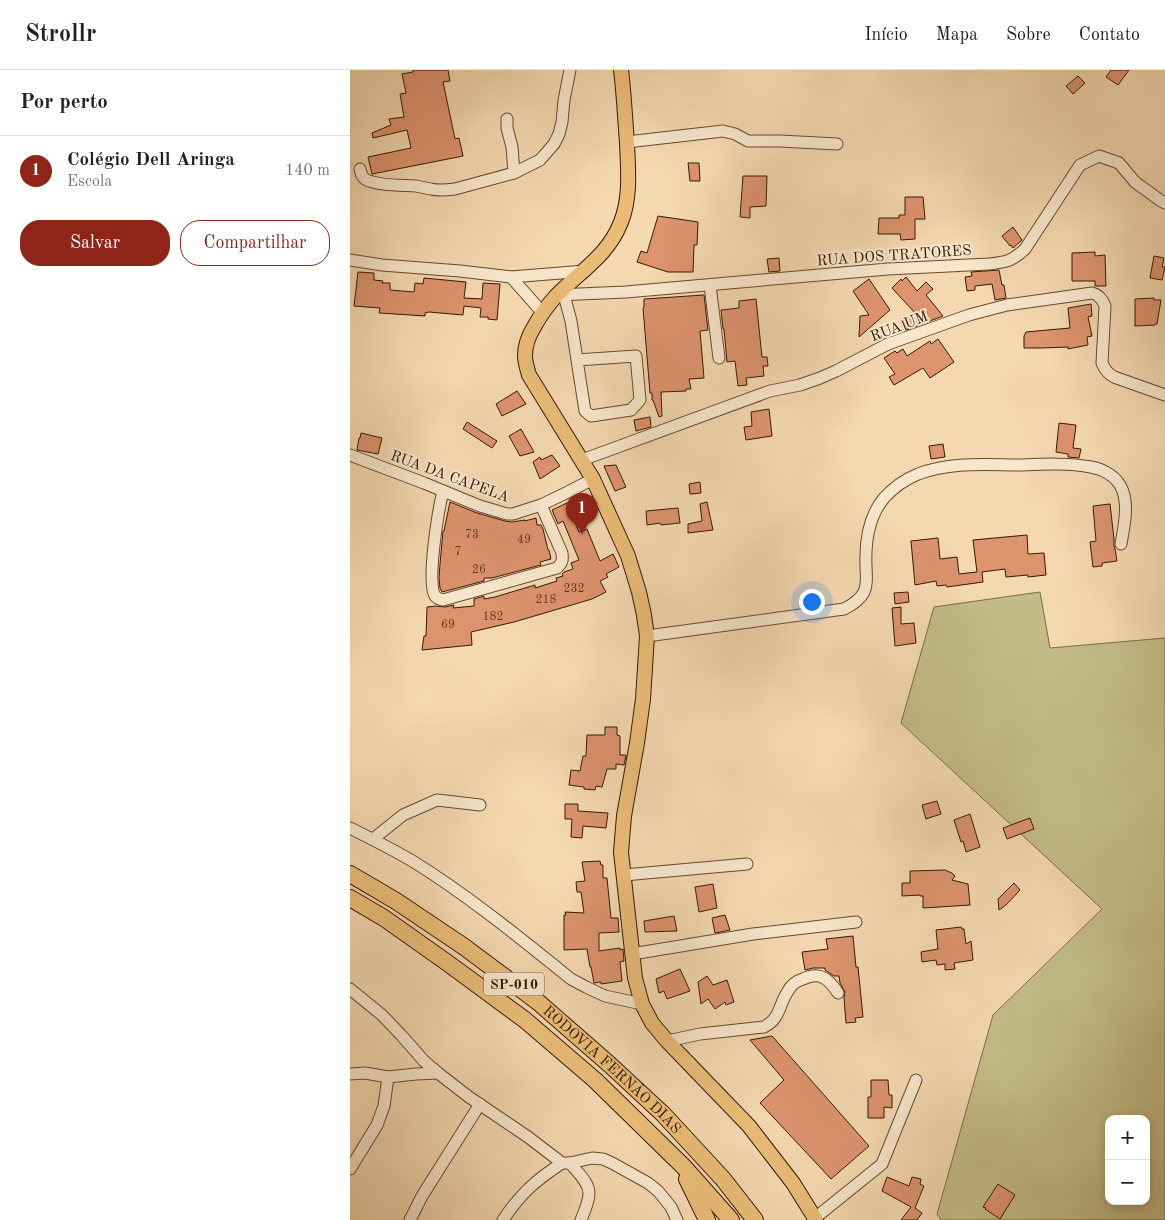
<!DOCTYPE html>
<html lang="pt">
<head>
<meta charset="utf-8">
<style>
	body { margin:0; font-family:"Old Standard TT",serif; background:#f2f2f2; color:#222 }
	.controls { position:absolute; right:15px; bottom:15px; display:grid; overflow:hidden; border-radius:10px; box-shadow:0 2px 8px #0003 }
	.controls button { width:45px; height:45px; display:grid; place-items:center; padding:0; border:0; border-bottom:1px solid #e0e0e0; background:#fff; color:#222; font:25px sans-serif }
	.you { position:absolute; left:461px; top:531px; width:18px; height:18px; margin:-12px; border:4px solid #fff; border-radius:50%; background:#1a73e8; box-shadow:0 0 0 8px #1a73e833 }
	.badge { display:grid; place-items:center; width:32px; height:32px; border-radius:50%; background:#8f2418; color:#fff; font-size:16px; font-weight:700 }
	.pin { position:absolute; translate:-50% -41px; filter:drop-shadow(0 1px 2px #0008) }
	.pin::after { content:''; position:absolute; top:26px; width:18px; height:15px; background:inherit; clip-path:polygon(0 0,100% 0,50% 100%) }
	.list { margin:0; padding:0; list-style:none }
	h2 { display:flex; justify-content:space-between; align-items:center; height:65px; margin:0; padding:0 20px; font-size:21px }
	h2 small { font-size:16px; font-weight:400; color:#767676 }
	.list li { display:grid; grid-template-columns:32px 1fr auto; gap:15px; align-items:center; box-sizing:border-box; height:70px; padding:0 20px; border-top:1px solid #e0e0e0 }
	.list b { display:block; font-size:19px; white-space:nowrap }
	.list p { margin:0; font-size:16px; white-space:nowrap; color:#767676 }
	.list em { font-size:16px; font-style:normal; color:#767676 }
	.actions { display:flex; gap:10px; padding:15px 20px }
	.actions a { flex:1; padding:11px 0; border:1px solid #8f2418; border-radius:20px; text-align:center; font-size:18px; color:#8f2418 }
	.actions .main { background:#8f2418; color:#fff }
	.map { position:relative; flex:none; width:815px; height:1150px; overflow:hidden }
	header { display:flex; align-items:center; gap:30px; box-sizing:border-box; height:70px; padding:0 25px; background:#fff; border-bottom:1px solid #e0e0e0 }
	header strong { font-size:24px }
	nav { display:flex; gap:28px; margin-inline-start:auto; font-size:18px }
	main { display:flex }
	aside { flex:1; background:#fff }
	.map>svg:first-child { display:block }
	.green { fill:#c3bc86; stroke:#7d6a44; fill-rule:evenodd }
	.building { fill:#dc936e; stroke:#371902 }
	.lines { fill:none; stroke-linecap:round; stroke-linejoin:round }
	.minor-casing { stroke:#66492e; stroke-width:13 }
	.major-casing { stroke:#371902; stroke-width:16 }
	.highway-casing { stroke:#371902; stroke-width:18 }
	.minor { stroke:#f8e6cc; stroke-width:11 }
	.major { stroke:#eabc78; stroke-width:14 }
	.highway { stroke:#eabc78; stroke-width:16 }
	.labels { text-anchor:middle; stroke-width:4; stroke-linejoin:round; paint-order:stroke }
	.number-label { font-size:12px; fill:#60381d }
	.shield { fill:#f8e6cc; stroke:#71563f; stroke-width:1 }
	.shield-label { font-size:14px; font-weight:bold; fill:#371902 }
	.street-label { font-size:15px; fill:#371902; stroke:#f8e6cc }
</style>
</head>
<body>
<header>
<strong>Strollr</strong>
<nav><a>Início</a><a>Mapa</a><a>Sobre</a><a>Contato</a></nav>
</header>
<main>
<aside>
<h2>Por perto<small></small></h2>
<ul class="list">
<li><span class="badge">1</span><div><b>Colégio Dell Aringa</b><p>Escola</p></div><em>140 m</em></li>
</ul>
<div class="actions"><a class="main">Salvar</a><a>Compartilhar</a></div>
</aside>
<div class="map">
<svg width="815" height="1150" viewBox="0 0 815 1150">
	<rect width="100%" height="100%" fill="#f4d8b0"/>
	<filter id="stains"><feTurbulence type="fractalNoise" baseFrequency=".004" numOctaves="4"/><feColorMatrix values="0 0 0 0 .2 0 0 0 0 .09 0 0 0 0 .02 0 0 0 .5 -.17"/></filter>
	<radialGradient id="worn" r=".72"><stop offset=".6" stop-color="#630" stop-opacity="0"/><stop offset="1" stop-color="#630" stop-opacity=".3"/></radialGradient>
	<path class="green" d="M690,522l10,56 115,-10v582h-224l-4,-6 56,-199 109,-106 -201,-186 33,-116zM759,1049h37v82h-37z"/>
	<g class="building">
		<path d="M63,0h35l2,11 -7,1 12,57 4,-1 4,18 -91,18 -4,-17 43,-9 -4,-18 -34,8 -1,-5 19,-8 -2,-6 15,-2 -4,-23 6,-1 -4,-19 11,-2z"/>
		<path d="M761,0h18l-11,15 -12,-8z"/>
		<path d="M728,6l7,7 -12,11 -7,-8z"/>
		<path d="M338,93h11l1,18h-10z"/>
		<path d="M393,106h24l-1,30 -16,1v11l-10,-1z"/>
		<path d="M555,127h18l2,22h-10v20l-14,1 -1,-6h-22l1,-16h20v-3h6z"/>
		<path d="M308,146l40,6 -1,23h-3l-1,27h-25l-31,-10 4,-11 6,2z"/>
		<path d="M663,157l9,13 -9,8 -2,-3 -1,1 -8,-10z"/>
		<path d="M745,182v4l10,-1 1,31h-11v-5h-23v-28z"/>
		<path d="M804,186l10,2 -2,9h3l-3,13 -12,-2z"/>
		<path d="M429,188l1,13 -11,1 -2,-13z"/>
		<path d="M649,200l3,15h2l2,13 -11,2 -3,-16 -17,2v4l-8,1 -2,-14 7,-1 -1,-4z"/>
		<path d="M8,202l16,1v7l9,1 -1,2h8v7l24,2 1,-9 8,1 1,-6 42,4 -2,16 18,1 1,-16 17,1 -3,36 -9,-1v-2h-8l1,-9 -17,-2 -1,9 -34,-3 -4,1v3l-46,-3 1,-5 -26,-2z"/>
		<path d="M556,207l11,14 9,-9 7,7 -7,6 17,21 -37,14 -4,-10 14,-6 -24,-26 9,-9 1,2z"/>
		<path d="M519,209l21,31 -31,27 1,-21 9,-1 -16,-24z"/>
		<path d="M354,225l4,35 -8,1 4,47 -15,1 2,10h-5v2l-25,1 1,24 -3,1 -6,-17h-1v-7h-2l-7,-85 1,-1v-8z"/>
		<path d="M804,228v2h7l-4,24h-2v1l-20,1v-27z"/>
		<path d="M406,229l6,58h5l1,9h-5l1,10 -18,2 1,7 -9,1 -3,-25 -8,1 -3,-33h-1l-2,-19 18,-2v-7z"/>
		<path d="M741,234l1,12 -4,1 4,19 -5,1 1,8 -20,4v-2l-27,1h-17v-12l2,-4 44,-4 -2,-20z"/>
		<path d="M588,269l16,23 -24,16 -7,-10 -29,17 -5,-8 6,-3 -11,-16 11,-7 2,2 6,-4 4,7 23,-15 1,3z"/>
		<path d="M167,321l9,13 -24,12 -6,-12z"/>
		<path d="M419,339l3,27 -26,4 -2,-13 8,-1 -1,-14z"/>
		<path d="M300,347l1,10 -15,4 -2,-11z"/>
		<path d="M117,352l30,19 -5,7 -29,-19z"/>
		<path d="M709,353l17,2 -3,23 8,1 -2,9 -11,-1v-3l-12,-2z"/>
		<path d="M171,359l13,23 -14,4 -11,-20z"/>
		<path d="M11,363l21,5 -4,16 -21,-4 2,-12h1z"/>
		<path d="M593,374l2,13 -14,2 -2,-13z"/>
		<path d="M202,385l8,11 -20,13 -7,-17 7,-5 1,3z"/>
		<path d="M266,395l10,22 -11,4 -11,-25z"/>
		<path d="M350,412l1,11 -11,1 -1,-10z"/>
		<path d="M100,432l27,11 28,8 7,1 13,-2v1l11,-3 1,7h4l2,4 5,21h1l2,9 -11,3 1,3 -49,13h-8v3l-42,11 -2,-4 -1,-10 1,-14 3,-33h1z"/>
		<path d="M357,432l6,28 -25,3v-9l14,-3 -2,-17z"/>
		<path d="M217,433l12,29 8,-3 13,32 13,-7 6,13 -13,7 2,3 -8,4 6,11 -14,7 -78,23 -43,10 1,13 -50,5 2,-14h2l1,-29 9,-1 9,1 9,-2 -1,3 21,-2v-7l10,-3v3l11,-2 40,-12v3l22,-7 -1,-3 7,-2 -1,-2 2,-2 9,-3 -2,-6 8,-3 -16,-39 -5,3 -6,-14z"/>
		<path d="M760,434l4,35v7l1,3 2,12 -15,2v3l-9,1 -3,-25 6,-1 -3,-35z"/>
		<path d="M328,438l2,15 -19,2 -1,-2 -13,2 -1,-14z"/>
		<path d="M677,465l1,19 16,-1 2,22 -18,2v-2l-22,2 -1,-8 -23,3 1,10 -36,5 -1,-2 -9,1 -1,-5 -21,4 -4,-44 27,-3 2,21 17,-2 2,17 18,-2 -4,-32z"/>
		<path d="M558,522l1,10 -14,2 -1,-11z"/>
		<path d="M551,537v17l13,-1 2,20 -21,3 -3,-38z"/>
		<path d="M255,657h12v8l3,1v19h6l-2,10 -8,-1v5h-9l-5,18 -6,-1 -1,4 -11,-1v-2l-15,-2 2,-15 9,1 3,-15h3l1,-21h18z"/>
		<path d="M587,731l4,13 -15,5 -4,-14z"/>
		<path d="M215,734h13v7l30,2 -2,15 -23,-2 -1,12 -11,-1 1,-18h-7z"/>
		<path d="M620,744l10,33 -14,5 -3,-11 -2,1 -7,-22z"/>
		<path d="M680,748l4,11 -27,10 -4,-11z"/>
		<path d="M250,791l1,4h2v13h4l4,40h7l1,14 -20,1v18l21,-3v2l3,-1 1,12 -4,1 2,19 -21,3v-2l-7,1 -3,-16h-1l-3,-18 -23,1v-35h2l-1,-3 19,1 -3,-21h-4l-1,-10 9,-1 -3,-19z"/>
		<path d="M595,800l7,3 3,3 -3,4 16,4 2,21 -47,3v-12h-3v-1l-18,1v-13h8v-12z"/>
		<path d="M664,813l6,7 -14,15 -7,5 -1,-11z"/>
		<path d="M363,814l4,24 -18,4 -4,-25z"/>
		<path d="M375,845l5,15 -15,3 -3,-15z"/>
		<path d="M324,846l3,15 -32,1 -1,-11z"/>
		<path d="M611,857l1,2h2l2,15 5,-3 2,19 -19,3 1,6 -10,1v-6l-8,1 -1,-5 -14,2 -1,-10 17,-3 -2,-19z"/>
		<path d="M503,866l3,31h2l5,50 -8,1 1,4 -10,1 -2,-25 1,-6 -5,-9 -1,-7h-5l-9,-6v-2h-12l-8,2 -3,-18 26,-3 -2,-10z"/>
		<path d="M330,899l10,22 -23,8 -3,-8 -5,2 -3,-14z"/>
		<path d="M357,906l6,9 14,-5 7,22 -8,3 -1,-3 -10,7 -7,-10 -7,5 -3,-22z"/>
		<path d="M422,966l97,110 -38,33 -71,-76 24,-23 -34,-40z"/>
		<path d="M521,1010h17l1,15h3v13l-8,-1v11h-16v-21h3z"/>
		<path d="M537,1107l22,9 3,-9 9,2 -1,5 4,2 -9,22 7,5 -5,7h-16l10,-13 -29,-16z"/>
		<path d="M648,1114l17,11 -15,24 -15,-10 1,-1 -3,-1z"/>
	</g>
	<g class="lines">
		<g class="minor-casing">
			<g id="minor">
				<path d="M157,49v9l5,19 2,26"/>
				<path d="M277,72l96,-11 12,3 13,7h32l57,3"/>
				<path d="M10,99c1,4 1,7 5,10 12,7 37,6 51,7 5,1 10,2 15,3 8,2 16,1 24,0l59,-16 26,-13 14,-16 5,-10 3,-12 2,-22 6,-30"/>
				<path d="M0,190l32,5 78,6 51,6 74,-6"/>
				<path d="M161,207l31,35"/>
				<path d="M360,215l9,73"/>
				<path d="M207,225l69,-3 262,-23 101,-5c18,-2 23,-3 36,-15l55,-84 19,-9 20,7 16,19 26,19 4,2"/>
				<path d="M214,225l7,26 6,39 59,-4 4,44 -9,10 -40,6 -6,-5 -8,-51"/>
				<path d="M0,385l74,28 56,23 27,8h6l28,-9 27,-13 25,-13"/>
				<path d="M232,390l188,-69 30,-6 20,-7 16,-7 52,-27 81,-29 38,-10 85,-12c7,2 10,6 13,13l-3,57c3,7 6,11 12,14l51,18"/>
				<path d="M93,421c-4,16 -18,96 -7,106 1,1 6,3 7,3l114,-32c5,-5 6,-7 5,-15l-21,-48"/>
				<path d="M297,566l197,-27c8,-4 16,-9 20,-17 4,-9 2,-17 2,-26 -1,-24 3,-50 18,-68 9,-10 22,-19 34,-24 34,-13 70,-9 105,-9 23,-1 46,-2 68,2 11,2 23,8 29,18 10,17 4,41 1,59"/>
				<path d="M0,758c22,11 44,22 64,34 56,35 106,76 157,117l15,8 19,9 37,8"/>
				<path d="M23,769l30,-24 34,-15 43,5"/>
				<path d="M274,805l123,-11"/>
				<path d="M282,884l121,-20 103,-12"/>
				<path d="M0,919l32,26 20,21 22,25 14,12 31,24 59,40 34,26h8l22,-5 11,1 9,4 36,20 10,8 13,16 6,13"/>
				<path d="M317,971l33,-7 64,-7c17,-9 14,-21 24,-36 3,-6 8,-10 15,-12 17,-8 26,0 35,14"/>
				<path d="M0,1004l15,-1 23,4 28,-3 22,-1"/>
				<path d="M220,1093c7,9 19,19 19,30 0,9 -5,19 -8,27"/>
				<path d="M0,1099l27,-44 7,-19 4,-29"/>
				<path d="M465,1148l67,-54 34,-84"/>
				<path d="M60,1150l12,-24 58,-92"/>
				<path d="M153,1150c18,-27 32,-39 59,-57"/>
			</g>
		</g>
		<g class="major-casing">
			<path id="major" d="M271,0c3,24 4,48 6,73 1,26 4,54 -6,79 -13,34 -41,49 -65,74 -9,10 -16,20 -22,31 -5,8 -9,19 -9,29 0,6 2,12 4,19l64,104 35,77 11,36 5,23 3,21 -4,63 -6,44 -13,73 -3,36 14,126 7,26 10,19 15,18 82,85 44,57 23,37"/>
		</g>
		<g class="highway-casing">
			<g id="highway">
				<path id="s1" d="M0,804l46,27 67,45 75,56 71,62 54,50 60,65 32,41"/>
				<path d="M0,828l34,20 65,46 76,56 70,60 89,87 47,53"/>
				<path d="M337,1109l20,41"/>
			</g>
		</g>
		<use href="#minor" class="minor"/>
		<use href="#major" class="major"/>
		<use href="#highway" class="highway"/>
	</g>
	<g class="labels">
		<g class="number-label">
			<text x="122" y="468">73</text>
			<text x="174" y="473">49</text>
			<text x="108" y="485">7</text>
			<text x="129" y="503">26</text>
			<text x="224" y="522">232</text>
			<text x="196" y="533">218</text>
			<text x="143" y="550">182</text>
			<text x="98" y="558">69</text>
		</g>
		<rect class="shield" x="134" y="902.5" width="60" height="23" rx="4"/>
		<g class="shield-label">
			<text x="164" y="919">SP-010</text>
		</g>
		<g class="street-label">
			<text transform="translate(544 185) rotate(-4)" y="5">RUA DOS TRATORES</text>
			<text transform="translate(549 256) rotate(-21)" y="5">RUA UM</text>
			<text transform="translate(100 406) rotate(20)" y="5">RUA DA CAPELA</text>
			<text dy="5" stroke="none"><textPath href="#s1" startOffset="328">RODOVIA FERNÃO DIAS</textPath></text>
		</g>
	</g>
	<rect width="100%" height="100%" filter="url(#stains)"/>
	<rect width="100%" height="100%" fill="url(#worn)"/>
</svg>
<div class="controls">
<button>+</button>
<button>−</button>
</div>
<div class="you"></div>
<div class="pin badge" style="left:232px;top:464px">1</div>
</div>
</main>
</body>
</html>
